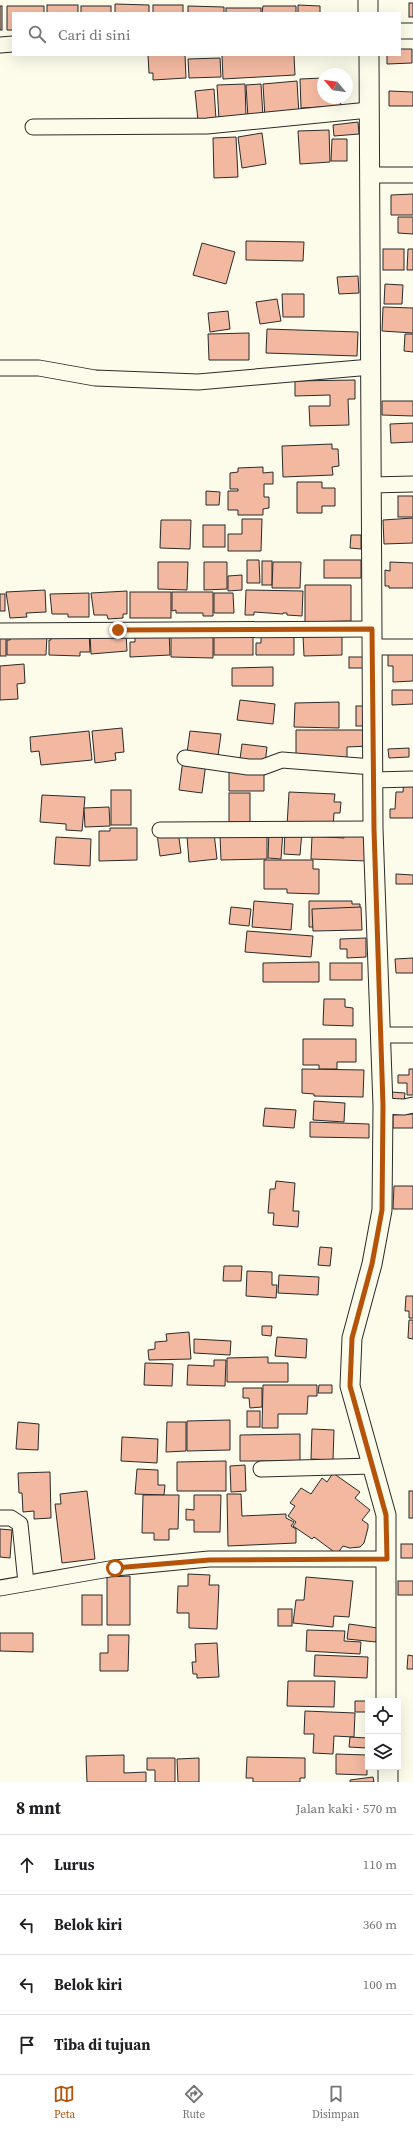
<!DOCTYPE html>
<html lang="id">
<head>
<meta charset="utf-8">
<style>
	body { margin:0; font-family:"Source Serif 4",serif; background:#f2f2f2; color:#202124 }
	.controls { position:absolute; right:12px; bottom:12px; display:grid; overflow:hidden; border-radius:0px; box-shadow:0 4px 16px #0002 }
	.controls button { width:36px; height:36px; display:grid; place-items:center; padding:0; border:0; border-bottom:1px solid #e0e0e0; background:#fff; color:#202124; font:20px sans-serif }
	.compass { position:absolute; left:317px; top:68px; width:36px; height:36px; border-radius:50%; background:#fff; box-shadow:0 4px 16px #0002; rotate:299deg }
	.stop { position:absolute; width:12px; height:12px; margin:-9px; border:3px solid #b45309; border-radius:50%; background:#fff }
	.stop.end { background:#b45309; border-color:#fff; box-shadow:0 1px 4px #0008 }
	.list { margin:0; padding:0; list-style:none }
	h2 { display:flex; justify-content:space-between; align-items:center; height:52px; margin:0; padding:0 16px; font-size:17px }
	h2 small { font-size:13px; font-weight:400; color:#757577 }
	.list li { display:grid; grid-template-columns:26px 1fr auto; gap:12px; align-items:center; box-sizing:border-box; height:60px; padding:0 16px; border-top:1px solid #e0e0e0 }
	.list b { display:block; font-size:15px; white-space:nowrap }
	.list em { font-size:13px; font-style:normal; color:#757577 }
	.icon { flex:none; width:22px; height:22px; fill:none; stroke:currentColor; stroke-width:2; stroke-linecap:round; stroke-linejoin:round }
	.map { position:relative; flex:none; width:413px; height:1782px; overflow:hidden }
	.search { position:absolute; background:#fff; box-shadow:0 4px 16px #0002; left:12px; right:12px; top:12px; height:44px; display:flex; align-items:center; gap:10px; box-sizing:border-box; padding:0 14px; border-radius:0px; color:#757577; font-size:15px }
	.sheet { height:292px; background:#fff }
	nav { display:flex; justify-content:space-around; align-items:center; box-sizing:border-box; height:56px; border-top:1px solid #e0e0e0; background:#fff; font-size:11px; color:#757577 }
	nav a { display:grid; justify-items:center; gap:2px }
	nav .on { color:#b45309 }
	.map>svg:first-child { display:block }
	.building { fill:#f2b8a0; stroke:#2b2b2b }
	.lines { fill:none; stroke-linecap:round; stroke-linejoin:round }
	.minor-casing { stroke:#2b2b2b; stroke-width:17 }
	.tertiary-casing { stroke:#2b2b2b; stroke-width:21 }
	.minor { stroke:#fdfbea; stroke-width:15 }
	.tertiary { stroke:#fdfbea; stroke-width:19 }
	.route { stroke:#b45309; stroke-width:5 }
</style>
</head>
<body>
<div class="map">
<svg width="413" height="1782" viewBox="0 0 413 1782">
	<rect width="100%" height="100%" fill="#fdfbea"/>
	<g class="building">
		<rect x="409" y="3" width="4" height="14"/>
		<path d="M115,4l34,1v8h-34z"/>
		<rect x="47" y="5" width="31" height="8"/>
		<rect x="153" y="5" width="30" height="8"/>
		<path d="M298,5l22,1v7h-22z"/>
		<rect x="0" y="6" width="2" height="24"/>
		<path d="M7,6h37v7h-31v17h-6z"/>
		<rect x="81" y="6" width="30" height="7"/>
		<path d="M188,6l36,1v6h-36z"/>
		<path d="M263,6h33v7h-34z"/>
		<rect x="226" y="8" width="35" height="5"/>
		<path d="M400,49h12v14l-25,1v-9h13z"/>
		<path d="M148,55h37l1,23 -33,2v-7h-4z"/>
		<path d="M222,55h72l1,20 -72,4z"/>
		<path d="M220,58l1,19 -32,1 -1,-19z"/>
		<path d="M323,78v20h17l1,8 -40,2 -1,-29z"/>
		<path d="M297,81l2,34 -34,3 -2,-34z"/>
		<path d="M245,84l1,33 -27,2 -2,-34z"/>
		<path d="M261,84l2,33 -15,1 -2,-33z"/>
		<path d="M214,89l2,30 -18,2 -3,-30z"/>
		<path d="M389,91l24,1v14h-24z"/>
		<path d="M358,122l1,12 -25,2 -1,-11z"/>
		<path d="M329,130l1,32 -30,2 -2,-33z"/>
		<path d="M262,133l4,31 -24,4 -4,-31z"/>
		<path d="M236,137l2,40 -24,1 -1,-40z"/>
		<path d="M332,139h15v22h-16z"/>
		<path d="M413,194v21h-22v-20z"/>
		<path d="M398,217h15v17l-15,-1z"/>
		<path d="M246,241l58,1 -1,19 -57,-1z"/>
		<path d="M202,243l33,9 -9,32 -33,-9z"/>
		<rect x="383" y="249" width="21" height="21"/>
		<path d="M408,249h5v21h-6z"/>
		<path d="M358,276l1,17 -20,1 -2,-17z"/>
		<path d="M385,284l18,1 -1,19h-18z"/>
		<path d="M282,294h22v23h-21z"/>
		<path d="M277,299l4,22 -21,3 -4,-22z"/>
		<path d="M383,307l30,1v25l-31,-2z"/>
		<path d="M228,311l2,18 -20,3 -2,-19z"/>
		<path d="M267,329l91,3 -1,24 -91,-3z"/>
		<path d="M249,333v27h-40l-1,-26z"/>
		<path d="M405,334h8v18l-9,-1z"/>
		<path d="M355,380v19h-7l1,26 -39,1 -1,-20h21v-11l-35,1v-15z"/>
		<path d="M382,401h31v15l-31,-1z"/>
		<path d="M413,423v19l-22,1 -1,-19z"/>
		<path d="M332,444v5h6l1,17 -7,1 1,8 -50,2 -1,-31z"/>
		<path d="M263,467v6l10,-1v12h-9v13h5v11l-6,1v6h-25v-5h-10v-19h10v-2h-8v-16l8,-1v-4z"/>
		<path d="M297,482h25v6h13v18h-13v7h-25z"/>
		<path d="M206,491l14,1 -1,13h-13z"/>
		<rect x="398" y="496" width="15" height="21"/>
		<path d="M413,518v25l-29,1 -1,-24z"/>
		<path d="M242,519h20l-1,32h-33v-17h14z"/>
		<path d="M161,520h30l-1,29 -30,-1z"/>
		<rect x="203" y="525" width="22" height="22"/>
		<path d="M351,535h10v14l-11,-1z"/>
		<path d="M247,560h12l1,23h-13z"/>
		<rect x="324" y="560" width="37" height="18"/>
		<rect x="262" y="561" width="10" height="24"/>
		<path d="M158,562h30l-1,28 -29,-1z"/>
		<path d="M204,562h23v27l-23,1z"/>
		<path d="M273,562h28l-1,26h-28z"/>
		<path d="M390,562l23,1v25h-24v-2h-4v-16l5,1z"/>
		<path d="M242,575v15l-14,1v-15z"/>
		<path d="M305,585h46v36l-46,1z"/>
		<path d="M45,590l1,22 -20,1 1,4 -17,1 -4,-26z"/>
		<path d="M246,590l57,1 -1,25 -15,-1v-2h-4v1l-29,-2v3h-9z"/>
		<path d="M127,591v23h-4v4l-15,1 -1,-4h-13l-3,-22z"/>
		<rect x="130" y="592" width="41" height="26"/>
		<path d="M172,592h41v24h-10v-3h-27v-3l-4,1z"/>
		<path d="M89,593v24h-21v-3h-16l-2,-20z"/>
		<path d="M214,593h19l1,20h-20z"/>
		<rect x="0" y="594" width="5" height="17"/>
		<path d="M89,631l1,21h-10v4l-31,-1v-15h2v-5z"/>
		<path d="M126,631l1,20 -36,3 -1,-20z"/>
		<path d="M135,631h34l1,24 -40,2v-15h5z"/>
		<rect x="0" y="632" width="6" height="24"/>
		<path d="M171,632h42v26l-42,-1z"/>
		<path d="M261,633h33v22h-38v-12h5z"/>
		<path d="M10,634l37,1 -1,20h-39v-15h3z"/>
		<rect x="214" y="634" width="39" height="21"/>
		<path d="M342,635v20l-38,1 -1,-20z"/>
		<path d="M388,653h25v28l-20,1v-16h-5z"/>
		<rect x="349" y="657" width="18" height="11"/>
		<path d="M24,664l1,19 -8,1 1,15 -18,1v-34z"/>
		<path d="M273,667v19h-41v-18z"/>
		<path d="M392,690h21v14l-21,1z"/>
		<path d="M240,700l35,4 -2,20 -36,-4z"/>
		<path d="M339,702v26l-45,-1 1,-24z"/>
		<rect x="356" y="706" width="9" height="20"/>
		<path d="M122,728l2,24 -9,1 1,7 -21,3 -3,-32z"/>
		<path d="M296,730h73v16l-22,1v12l-51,-4z"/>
		<path d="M89,731l3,29 -51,5 -2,-14 -8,1 -1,-15z"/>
		<path d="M190,731l31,3 -3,22 -31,-3z"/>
		<path d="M242,744l25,3 -2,17 -25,-5z"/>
		<path d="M409,748v9l-20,1 -1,-9z"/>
		<path d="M183,760l23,3 -4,30 -23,-3z"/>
		<path d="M264,769v22h-35v-21z"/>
		<path d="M404,780h9v38h-23v-9h5l1,-17h7z"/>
		<rect x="111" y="790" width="20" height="35"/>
		<path d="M289,792l46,2 -1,8h7l-1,11h-6l-1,16 -46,-3z"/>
		<rect x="229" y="793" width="21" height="29"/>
		<path d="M42,795l43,2 -3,34 -16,-1v-6l-26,-2z"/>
		<path d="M109,807l1,19 -25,1 -1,-19z"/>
		<path d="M110,828h27v32l-38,1v-30h11z"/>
		<path d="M269,830l14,1 -2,28 -13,-1z"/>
		<path d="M178,831l3,22 -21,3 -3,-22z"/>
		<path d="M285,831h17l-2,24 -16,-1z"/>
		<path d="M344,831l24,1 -1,29 -56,-2 1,-23 32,2z"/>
		<path d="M214,833l3,26 -28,3 -2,-26z"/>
		<path d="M267,835v24l-46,1 -1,-24z"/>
		<path d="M56,837l35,2 -1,27 -36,-2z"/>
		<path d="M264,860h49v9h6v25l-32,-1v-4h-23z"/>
		<path d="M396,874l17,1v9h-17z"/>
		<path d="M254,901l39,3 -2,26 -39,-3z"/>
		<path d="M309,901h43v3h8v20l-8,1v2h-43z"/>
		<path d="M231,907l20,2 -2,17 -20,-2z"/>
		<path d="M361,907l1,23 -49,1 -1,-22z"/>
		<path d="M247,931l66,5 -2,21 -66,-5z"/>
		<path d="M366,938v19l-19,1v-9h-7v-10z"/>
		<path d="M413,958v15h-17l-1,-14z"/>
		<path d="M319,962v20h-56v-19z"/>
		<rect x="330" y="963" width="32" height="17"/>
		<path d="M324,999h21v8l8,1v18l-30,-1z"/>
		<path d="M303,1039h53v23h-19v7h-18v-4h-16z"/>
		<path d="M302,1069l62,1 -1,27 -49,-1v-2l-12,-1z"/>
		<path d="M409,1069h4v26h-6v-12h-9v-8h11z"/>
		<path d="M391,1092l14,1 -1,10h-13z"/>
		<path d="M314,1101l31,2 -1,19 -31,-2z"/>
		<path d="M265,1108l31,2 -2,18 -31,-2z"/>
		<path d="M413,1114v14h-20v-13z"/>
		<path d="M310,1122l59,2v14l-59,-1z"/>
		<path d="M276,1181l19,2 -2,28h6l-1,16 -25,-2 1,-12h-6l2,-24h5z"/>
		<path d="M394,1186h19v23h-20z"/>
		<path d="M320,1247l12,1 -2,18 -12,-1z"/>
		<path d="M224,1266h18l-1,15h-18z"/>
		<path d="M247,1271l25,1v13h5l-1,13 -30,-2z"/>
		<path d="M279,1275l40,2 -1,18 -40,-2z"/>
		<path d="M406,1296h7v22h-4v-7h-4z"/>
		<path d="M409,1320h4v19l-5,-1z"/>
		<path d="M262,1326h10l-1,10 -9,-1z"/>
		<path d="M189,1332l2,27 -42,1 -1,-10 7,-1v-7l12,-1 -1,-7z"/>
		<path d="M277,1337l30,2 -1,19 -31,-2z"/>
		<path d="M194,1339l37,2 -1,14 -36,-2z"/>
		<path d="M268,1357v6h20v19h-61v-24z"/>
		<path d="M214,1360h12l-1,26 -38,-1 1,-20 26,1z"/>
		<path d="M145,1363l28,1 -1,22 -28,-1z"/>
		<path d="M263,1385h54v11h-9l-1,18h-29v14h-16z"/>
		<path d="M319,1385h13v8h-14z"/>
		<path d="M243,1388h19v19l-12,1 -1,-10h-6z"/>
		<rect x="247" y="1411" width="13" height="16"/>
		<path d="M230,1420v30l-43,1v-30z"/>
		<path d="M18,1422l21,2 -1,26 -22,-1z"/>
		<path d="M167,1422h19v29l-20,1z"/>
		<path d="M312,1429l22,1 -1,30 -22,-1z"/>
		<path d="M300,1434v27h-60v-26z"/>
		<path d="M122,1437l36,2 -1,24 -36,-2z"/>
		<path d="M226,1461v30h-49v-29z"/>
		<path d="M245,1465l1,26 -15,1 -1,-26z"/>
		<path d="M137,1469l21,1v15h7l-1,10 -29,-1z"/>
		<path d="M50,1472l1,46 -17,1v-8l-11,1 -1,-19h-3l-1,-20z"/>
		<path d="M333,1473l27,19 -5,6 15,12 -8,10 6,4v4l-4,15 -4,4 -10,1 -7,-2 -6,8 -23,-17 -2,2 -19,-13 3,-4 -8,-6 7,-10 -5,-3 11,-15 10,6 11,-16 5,4z"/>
		<path d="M87,1491l8,68 -33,4 -7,-59h6l-1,-10z"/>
		<rect x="409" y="1491" width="4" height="27"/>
		<path d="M227,1494h14l1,22 44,-2v4l8,4 -3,4 5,3v14l-68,3z"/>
		<path d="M143,1495h36l-1,34h-9v11h-15v-7h-12z"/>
		<path d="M194,1495h27l-1,37h-26v-12h-8v-11l8,1z"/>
		<path d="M0,1529l12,1 -2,28 -10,-1z"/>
		<rect x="401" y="1544" width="12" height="14"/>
		<path d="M188,1574l22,1 -1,10h10l-2,44 -28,-1v-15h-12l1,-27h10z"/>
		<path d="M130,1576v49h-23v-48z"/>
		<path d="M306,1577l47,4 -4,36 -15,-1 -1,11 -40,-4 3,-23h8z"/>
		<rect x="398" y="1581" width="15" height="14"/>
		<rect x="82" y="1595" width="20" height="30"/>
		<rect x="278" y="1609" width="14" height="17"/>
		<path d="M349,1624l29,4 -2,14 -29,-3z"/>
		<path d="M307,1630l38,1 -1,10 17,1 -1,12 -54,-3z"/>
		<path d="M0,1633h33v19l-33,-1z"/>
		<path d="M108,1635h21l-1,36h-28v-18h8z"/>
		<path d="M217,1643l2,34 -22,1v-4h-4l-1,-12h4l-1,-18z"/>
		<path d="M315,1655l53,2 -1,21 -53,-2z"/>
		<path d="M408,1655l5,1v13h-6z"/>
		<path d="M288,1681h47l-1,26 -47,-1z"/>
		<path d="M355,1701h15h-2v11h-13z"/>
		<path d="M305,1711l50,2 -1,24 -20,-1 -1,18 -20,-1 1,-19h-10z"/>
		<path d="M350,1737l17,1v10l-18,-1z"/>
		<path d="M336,1754l31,1v20l-31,-1z"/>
		<path d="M124,1755v18l22,-1v10h-59l-1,-26z"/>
		<path d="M247,1757l58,1v20h-5v4h-47v-4h-7z"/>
		<path d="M147,1758h28v24h-20v-12h-8z"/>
		<path d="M199,1758v24h-21l-1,-23z"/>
		<path d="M373,1777l1,5h-24v-2z"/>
	</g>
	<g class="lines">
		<g class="minor-casing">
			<g id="minor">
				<path d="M400,31h13"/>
				<path d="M0,45l13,-1"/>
				<path d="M33,127l174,-1 162,-16"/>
				<path d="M369,175h44"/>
				<path d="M0,368h39l56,10 103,4 173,-15"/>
				<path d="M371,485l42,-1"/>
				<path d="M0,631l372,-2"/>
				<path d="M372,647h41"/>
				<path d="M185,758l63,9h15l19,-7 91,7"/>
				<path d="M373,780l40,-1"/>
				<path d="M160,830l213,-1"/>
				<path d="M381,1035h32"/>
				<path d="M383,1106l21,1 9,-2"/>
				<path d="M261,1469l112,-3"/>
				<path d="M0,1518h11l9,6 6,59"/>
				<path d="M0,1588l115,-20 94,-9h178"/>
			</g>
		</g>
		<g class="tertiary-casing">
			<g id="tertiary">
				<path d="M368,0v13"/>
				<path d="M369,55l4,774 10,277 -1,104 -10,54 -20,74 -2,48 36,129v186"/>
				<path d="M388,1767v15"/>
			</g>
		</g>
		<use href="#minor" class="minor"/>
		<use href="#tertiary" class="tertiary"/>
	</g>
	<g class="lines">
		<path class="route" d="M115,1568l94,-8 178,-1 -1,-44 -36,-129 2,-48 20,-74 10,-54 1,-104 -9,-277 -2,-200 -254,1"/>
	</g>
</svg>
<div class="controls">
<button><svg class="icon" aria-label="locate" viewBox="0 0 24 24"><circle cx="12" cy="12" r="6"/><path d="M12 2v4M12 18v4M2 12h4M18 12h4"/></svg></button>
<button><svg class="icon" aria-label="layers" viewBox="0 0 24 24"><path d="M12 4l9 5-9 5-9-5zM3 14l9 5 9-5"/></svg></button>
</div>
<svg class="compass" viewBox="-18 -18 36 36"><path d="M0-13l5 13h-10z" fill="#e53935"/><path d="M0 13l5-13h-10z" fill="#757577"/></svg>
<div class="stop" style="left:115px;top:1568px"></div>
<div class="stop end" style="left:118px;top:630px"></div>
<div class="search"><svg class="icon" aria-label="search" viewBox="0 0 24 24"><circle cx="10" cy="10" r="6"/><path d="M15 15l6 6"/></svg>Cari di sini</div>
</div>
<section class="sheet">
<h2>8 mnt<small>Jalan kaki · 570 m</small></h2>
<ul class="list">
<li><svg class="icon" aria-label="ahead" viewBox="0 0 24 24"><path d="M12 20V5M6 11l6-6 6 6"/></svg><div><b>Lurus</b></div><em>110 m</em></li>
<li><svg class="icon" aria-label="left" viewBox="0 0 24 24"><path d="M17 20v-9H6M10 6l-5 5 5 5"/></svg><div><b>Belok kiri</b></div><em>360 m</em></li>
<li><svg class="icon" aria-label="left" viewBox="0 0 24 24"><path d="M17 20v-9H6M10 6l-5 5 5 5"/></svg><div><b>Belok kiri</b></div><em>100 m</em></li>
<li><svg class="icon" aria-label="arrive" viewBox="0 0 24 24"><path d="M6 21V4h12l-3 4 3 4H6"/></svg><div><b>Tiba di tujuan</b></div></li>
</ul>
</section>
<nav>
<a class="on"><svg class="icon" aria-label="map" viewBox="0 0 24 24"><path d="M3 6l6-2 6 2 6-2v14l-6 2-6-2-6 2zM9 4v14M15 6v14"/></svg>Peta</a>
<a><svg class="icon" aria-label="directions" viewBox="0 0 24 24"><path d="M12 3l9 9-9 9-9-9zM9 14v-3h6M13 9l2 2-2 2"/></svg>Rute</a>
<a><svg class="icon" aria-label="saved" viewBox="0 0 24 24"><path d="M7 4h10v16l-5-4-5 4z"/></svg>Disimpan</a>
</nav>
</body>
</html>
